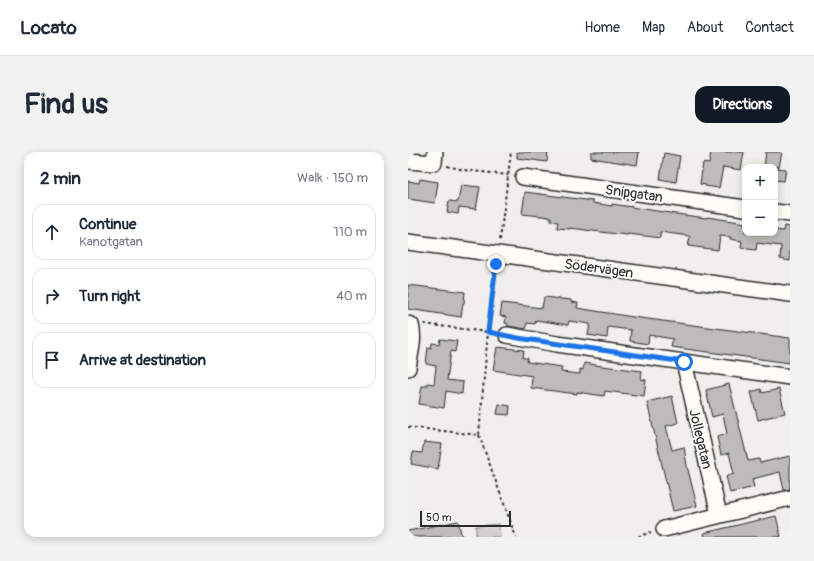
<!DOCTYPE html>
<html lang="en">
<head>
<meta charset="utf-8">
<style>
	body { margin:0; font-family:Pangolin,sans-serif; background:#f2f2f3; color:#1f2937 }
	.controls { position:absolute; right:12px; top:12px; display:grid; overflow:hidden; border-radius:8px; box-shadow:0 2px 10px #0003 }
	.controls button { width:36px; height:36px; display:grid; place-items:center; padding:0; border:0; border-bottom:1px solid #e0e1e3; background:#fff; color:#1f2937; font:20px sans-serif }
	.scale { position:absolute; left:12px; bottom:10px; width:91px; box-sizing:border-box; padding-left:4px; border:2px solid #2b2b2b; border-top:0; font-size:11px; line-height:14px; white-space:nowrap; color:#2b2b2b; -webkit-text-stroke:3px #fdfcf7; paint-order:stroke }
	.stop { position:absolute; width:12px; height:12px; margin:-9px; border:3px solid #1a73e8; border-radius:50%; background:#fff }
	.stop.end { background:#1a73e8; border-color:#fff; box-shadow:0 1px 4px #0008 }
	.list { margin:0; padding:0; list-style:none }
	h2 { display:flex; justify-content:space-between; align-items:center; height:52px; margin:0; padding:0 16px; font-size:17px }
	h2 small { font-size:13px; font-weight:400; color:#747a83 }
	.list li { display:grid; grid-template-columns:26px 1fr auto; gap:12px; align-items:center; box-sizing:border-box; height:56px; margin:0 8px 8px; padding:0 8px; border:1px solid #e0e1e3; border-radius:12px }
	.list b { display:block; font-size:15px; white-space:nowrap }
	.list p { margin:0; font-size:13px; white-space:nowrap; color:#747a83 }
	.list em { font-size:13px; font-style:normal; color:#747a83 }
	.icon { flex:none; width:22px; height:22px; fill:none; stroke:currentColor; stroke-width:2; stroke-linecap:round; stroke-linejoin:round }
	.map { position:relative; flex:none; width:382px; height:385px; overflow:hidden; border-radius:12px }
	header { display:flex; align-items:center; gap:24px; box-sizing:border-box; height:56px; padding:0 20px; background:#fff; border-bottom:1px solid #e0e1e3 }
	header strong { font-size:19px }
	nav { display:flex; gap:22px; margin-inline-start:auto; font-size:14px }
	.intro { display:flex; align-items:center; justify-content:space-between; box-sizing:border-box; height:96px; padding:0 24px }
	h1 { margin:0; font-size:28px }
	.button { padding:10px 18px; border-radius:12px; background:#111827; color:#fff; font-size:14px; font-weight:700 }
	main { display:flex; gap:24px; padding:0 24px }
	aside { flex:1; background:#fff; border-radius:12px; box-shadow:0 2px 10px #0003 }
	.map>svg:first-child { display:block }
	.green { fill:#d3d2cf; stroke:#7f7e7d }
	.building { fill:#bdbcb8; stroke:#2b2b2b }
	.lines { fill:none; stroke-linecap:round; stroke-linejoin:round }
	.street-casing { stroke:#2b2b2b; stroke-width:18 }
	.path { stroke:#2b2b2b; stroke-width:2; stroke-dasharray:3 3; stroke-linecap:butt }
	.street { stroke:#fdfcf7; stroke-width:15 }
	.route { stroke:#1a73e8; stroke-width:5 }
	.labels { text-anchor:middle; stroke-width:4; stroke-linejoin:round; paint-order:stroke }
	.street-label { font-size:14px; fill:#2b2b2b; stroke:#fdfcf7 }
</style>
</head>
<body>
<header>
<strong>Locato</strong>
<nav><a>Home</a><a>Map</a><a>About</a><a>Contact</a></nav>
</header>
<div class="intro"><h1>Find us</h1><a class="button">Directions</a></div>
<main>
<aside>
<h2>2 min<small>Walk · 150 m</small></h2>
<ul class="list">
<li><svg class="icon" aria-label="ahead" viewBox="0 0 24 24"><path d="M12 20V5M6 11l6-6 6 6"/></svg><div><b>Continue</b><p>Kanotgatan</p></div><em>110 m</em></li>
<li><svg class="icon" aria-label="right" viewBox="0 0 24 24"><path d="M7 20v-9h11M14 6l5 5-5 5"/></svg><div><b>Turn right</b></div><em>40 m</em></li>
<li><svg class="icon" aria-label="arrive" viewBox="0 0 24 24"><path d="M6 21V4h12l-3 4 3 4H6"/></svg><div><b>Arrive at destination</b></div></li>
</ul>
</aside>
<div class="map">
<svg width="382" height="385" viewBox="0 0 382 385">
	<rect width="100%" height="100%" fill="#f0efeb"/>
	<filter id="ink" filterUnits="userSpaceOnUse"><feTurbulence type="fractalNoise" baseFrequency=".025" numOctaves="2"/><feDisplacementMap in="SourceGraphic" scale="8" xChannelSelector="R" yChannelSelector="G"/><feConvolveMatrix kernelMatrix="1 2 1 2 8 2 1 2 1" color-interpolation-filters="sRGB"/></filter>
	<g filter="url(#ink)">
		<path class="green" d="M91,372l1,13h-24v-11z"/>
		<g class="building">
			<path d="M109,0h31l-1,10 -30,-4z"/>
			<path d="M183,0h48l-2,13 -46,-7z"/>
			<path d="M303,0h33l-3,18 -18,-3 -4,21 -14,-2 1,-1 -6,-1 3,-21 6,1z"/>
			<path d="M358,0h16l-3,15h-15z"/>
			<path d="M256,1l16,3 -4,26 -16,-3z"/>
			<path d="M367,16l11,1 -2,12 -9,-1z"/>
			<path d="M12,27l18,3 -3,21 -27,-4v-18l11,2z"/>
			<path d="M53,33l19,2 -4,22 -17,-2 -1,7 -11,-2 2,-11 9,1z"/>
			<path d="M117,40l68,9v2l19,3v-2l20,3h-1l45,7 31,4v-1l20,3 18,3v10h31v-3l7,1 1,-5 6,1v34l-10,-2 1,-13 -24,-3 -1,7 -15,-2 1,-7 -12,-2 1,-2 -11,-1 -2,14 -30,-4 2,-9 -1,-1 -29,-4v6l-7,-1 -25,-3v1l-19,-2 -39,-5v1l-13,-1 1,-6 -7,-1v-4l-29,-3z"/>
			<path d="M0,133l57,7 -1,11h-1l-2,14 -53,-8z"/>
			<path d="M136,145l27,3v2l7,1 -1,5 56,9 157,21v25l-119,-16 2,-8 -24,-4 -1,9 -18,-3 1,-11 -23,-3 -1,11 -19,-3 2,-11 -21,-3 -1,4 -32,-5 -1,4 -8,-1 -1,6 -18,-3v-2l-3,-1 1,-6 -6,-1 2,-13 40,5z"/>
			<path d="M32,187l17,2 -2,11 -4,-1 -4,29 16,2 -1,12 -16,-3 -2,17 -25,-4 3,-18h5v-3l7,1 2,-18 -10,-2 2,-17 3,1 1,-5 7,1z"/>
			<path d="M89,195l27,3 -1,8h5l-1,4 35,5 -1,5 19,2v-5l3,1 1,-7 18,3 40,5 -1,8 5,1 -2,16 -39,-5 -1,5 -27,-4v2l-46,-6 1,-12 -39,-6z"/>
			<path d="M321,232l19,77 11,-2 1,4 30,-7v33l-6,1 -4,-18 -28,7 2,8 -24,6 -4,-17 8,-2 -5,-21 -8,2 -4,-18 10,-3 -4,-20 -11,3 -6,-27z"/>
			<path d="M353,237l1,4 17,-4 6,24 -27,7 -7,-28z"/>
			<path d="M264,244l6,27 -12,3 6,24 12,-3 3,19 10,40 -24,5 -26,-109z"/>
			<path d="M91,252l11,2 -1,9 -12,-1z"/>
			<path d="M16,290l18,2 -4,25 -27,-5 2,-12 9,1z"/>
			<path d="M368,364l5,21h-76l-1,-4z"/>
			<path d="M50,369l4,16h-54v-6z"/>
		</g>
		<g class="lines">
			<g class="street-casing">
				<g id="street">
					<path d="M0,9l26,2 1,-11"/>
					<path d="M115,25l222,31"/>
					<path d="M367,60l15,2"/>
					<path d="M0,90l90,12 292,40"/>
					<path d="M0,172l3,1c4,14 -1,29 -3,43"/>
					<path d="M99,183l50,9 233,33"/>
					<path d="M276,210l35,153"/>
					<path d="M256,377l126,-31"/>
				</g>
			</g>
			<g class="path">
				<path d="M39,14l17,4 44,5"/>
				<path d="M92,88l11,-88"/>
				<path d="M16,172l71,9"/>
				<path d="M0,275l71,8 9,-103 8,-66"/>
				<path d="M71,283l37,102"/>
				<path d="M230,385l13,-5"/>
			</g>
			<use href="#street" class="street"/>
		</g>
	</g>
	<g class="lines" filter="url(#ink)">
		<path class="route" d="M88,112l-8,68 30,6 166,24"/>
	</g>
	<g class="labels">
		<g class="street-label">
			<text transform="translate(226 41) rotate(8)" y="5">Snipgatan</text>
			<text transform="translate(191 116) rotate(8)" y="5">Södervägen</text>
			<text transform="translate(293 287) rotate(77)" y="5">Jollegatan</text>
		</g>
	</g>
</svg>
<div class="controls">
<button>+</button>
<button>−</button>
</div>
<div class="scale">50 m</div>
<div class="stop" style="left:276px;top:210px"></div>
<div class="stop end" style="left:88px;top:112px"></div>
</div>
</main>
</body>
</html>
